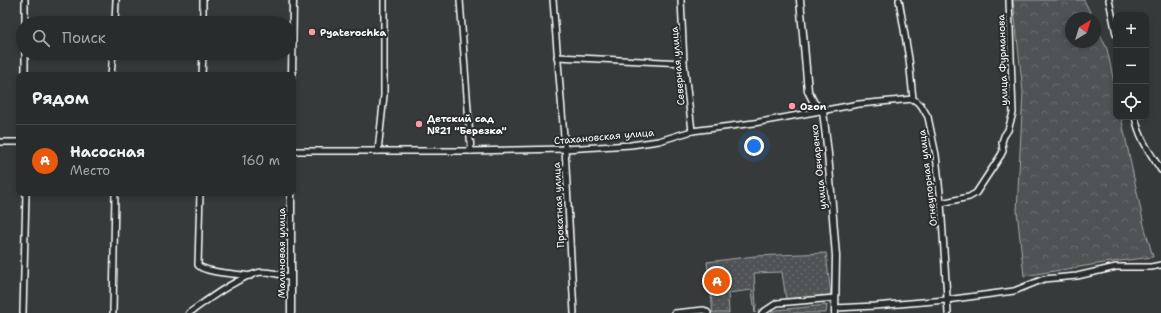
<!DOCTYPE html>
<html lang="ru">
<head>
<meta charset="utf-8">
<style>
	body { margin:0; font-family:"Shantell Sans",sans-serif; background:#353838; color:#f1f3f6 }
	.controls { position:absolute; right:12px; top:12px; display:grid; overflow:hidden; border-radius:8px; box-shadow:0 2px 6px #0003 }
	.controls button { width:36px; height:36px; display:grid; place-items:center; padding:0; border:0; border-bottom:1px solid #454848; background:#292c2c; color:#f1f3f6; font:20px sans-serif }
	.compass { position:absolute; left:1065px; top:12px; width:36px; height:36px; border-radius:50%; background:#292c2c; box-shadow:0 2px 6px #0003; rotate:38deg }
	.you { position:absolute; left:754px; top:146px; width:14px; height:14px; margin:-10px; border:3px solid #fff; border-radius:50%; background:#1a73e8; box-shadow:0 0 0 6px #1a73e833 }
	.badge { display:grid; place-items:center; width:26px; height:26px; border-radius:50%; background:#ea580c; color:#fff; font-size:13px; font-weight:700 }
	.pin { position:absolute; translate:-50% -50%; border:2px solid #fff; box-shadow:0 1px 4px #0006 }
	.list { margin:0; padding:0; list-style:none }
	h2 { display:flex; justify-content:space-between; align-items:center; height:52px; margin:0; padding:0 16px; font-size:17px }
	h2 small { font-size:13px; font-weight:400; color:#a5a7a9 }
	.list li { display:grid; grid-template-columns:26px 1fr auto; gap:12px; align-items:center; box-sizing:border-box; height:72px; padding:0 16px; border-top:1px solid #454848 }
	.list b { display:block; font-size:15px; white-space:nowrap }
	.list p { margin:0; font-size:13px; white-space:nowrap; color:#a5a7a9 }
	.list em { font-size:13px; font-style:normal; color:#a5a7a9 }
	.icon { flex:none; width:22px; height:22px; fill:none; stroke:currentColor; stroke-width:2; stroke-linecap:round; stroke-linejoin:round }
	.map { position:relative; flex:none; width:1161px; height:313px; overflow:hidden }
	.search { position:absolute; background:#292c2c; box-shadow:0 2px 6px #0003; left:16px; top:16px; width:280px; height:44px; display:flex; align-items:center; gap:10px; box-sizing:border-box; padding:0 14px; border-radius:22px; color:#a5a7a9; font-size:15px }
	.panel { position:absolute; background:#292c2c; box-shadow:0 2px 6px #0003; left:16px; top:72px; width:280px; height:124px; border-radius:8px }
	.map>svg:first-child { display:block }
	.grass { fill:url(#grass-dots); stroke:#a8a9aa }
	.forest { fill:url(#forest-crowns); stroke:#a8a9aa }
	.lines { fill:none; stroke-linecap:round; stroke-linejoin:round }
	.minor-casing { stroke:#fff; stroke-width:8 }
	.tertiary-casing { stroke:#fff; stroke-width:9 }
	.minor { stroke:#2a2d2e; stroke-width:5 }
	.tertiary { stroke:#2a2d2e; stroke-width:6 }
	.poi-dot { fill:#ff9aa2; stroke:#2a2d2e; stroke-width:1.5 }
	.labels { text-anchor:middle; stroke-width:4; stroke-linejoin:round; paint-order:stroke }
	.poi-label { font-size:10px; font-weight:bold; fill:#fff; stroke:#2a2d2e; text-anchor:start }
	.street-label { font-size:10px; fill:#fff; stroke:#2a2d2e }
</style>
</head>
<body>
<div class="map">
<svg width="1161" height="313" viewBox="0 0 1161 313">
	<defs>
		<pattern id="grass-dots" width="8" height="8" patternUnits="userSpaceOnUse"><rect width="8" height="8" fill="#505354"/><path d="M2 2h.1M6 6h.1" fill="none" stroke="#6a6d6e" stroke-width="1.8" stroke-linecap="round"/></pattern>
		<pattern id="forest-crowns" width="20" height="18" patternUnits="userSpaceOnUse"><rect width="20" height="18" fill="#505354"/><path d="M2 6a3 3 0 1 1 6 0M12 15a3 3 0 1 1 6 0" fill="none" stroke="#6a6d6e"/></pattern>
	</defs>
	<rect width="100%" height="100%" fill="#373a3b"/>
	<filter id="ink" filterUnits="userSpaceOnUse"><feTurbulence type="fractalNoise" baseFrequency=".025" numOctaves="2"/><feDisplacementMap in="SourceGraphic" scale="8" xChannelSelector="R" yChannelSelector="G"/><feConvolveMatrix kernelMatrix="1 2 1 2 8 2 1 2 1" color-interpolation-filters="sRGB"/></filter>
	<g filter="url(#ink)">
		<g class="grass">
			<path d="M826,253l5,42 -45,4 -4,-27 -28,1 2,32 -1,8 -3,-23 -24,3 1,20h-16l-6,-51 48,-6z"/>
			<path d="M827,305l-1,8h-55l6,-3z"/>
		</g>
		<path class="forest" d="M1013,0h71l9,18h-22v24h24v-19l12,26 9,43v25h5l23,108 9,32 -49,6 -80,13 -7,-65 6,-119z"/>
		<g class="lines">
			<g class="minor-casing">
				<g id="minor">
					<path d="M460,0l11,151"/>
					<path d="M553,0l12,149 9,164"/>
					<path d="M681,0l3,63 8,68"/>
					<path d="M899,0l10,59 4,40 8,6 7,12 8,38 5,48 7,110"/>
					<path d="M1109,0l7,34"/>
					<path d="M25,23v-23"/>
					<path d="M115,23l1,-23"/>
					<path d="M203,23v-23"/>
					<path d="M557,57l127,6"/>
					<path d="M25,75v-22"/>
					<path d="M111,75l2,-22"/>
					<path d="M202,75l1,-22"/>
					<path d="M1135,117c5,23 14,34 26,53"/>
					<path d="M0,142h19"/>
					<path d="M293,151h178l94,-2 66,-4 28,-4 33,-10 62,-8 105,-19 54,-5"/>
					<path d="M378,151l6,-56v-95"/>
					<path d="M200,193l-2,72c7,8 40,9 52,11"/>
					<path d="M941,203l28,-6 7,-4 25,-38 2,-4 -1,-9 2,-6 4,-6 5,-17 -4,-113"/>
					<path d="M835,308l40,-2 71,-6 68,-9 30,-12 33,-3 39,-9h35l10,-2"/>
					<path d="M23,313l3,-120"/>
					<path d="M113,313l2,-120"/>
					<path d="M189,313c17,-12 54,-40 74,-41 10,0 19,3 28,6"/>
					<path d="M675,313l29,-3 4,3"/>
					<path d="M762,313l15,-10 58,-5"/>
				</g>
			</g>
			<g class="tertiary-casing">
				<g id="tertiary">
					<path d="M800,0l8,91 6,12 9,8 5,43 8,102 -1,57"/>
					<path d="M292,75l1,-75"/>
					<path d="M291,313v-120"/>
				</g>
			</g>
			<use href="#minor" class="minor"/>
			<use href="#tertiary" class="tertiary"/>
		</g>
	</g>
	<g class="poi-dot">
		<circle cx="312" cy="32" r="4"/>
		<circle cx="792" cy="106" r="4"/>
		<circle cx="419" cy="124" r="4"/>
	</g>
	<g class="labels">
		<g class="poi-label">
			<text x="320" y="36">Pyaterochka</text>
			<text x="800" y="110">Ozon</text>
			<text x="427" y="122">Детский сад<tspan x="427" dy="12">№21 "Березка"</tspan></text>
		</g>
		<g class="street-label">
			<text transform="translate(1002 60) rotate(-92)" y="4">улица Фурманова</text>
			<text transform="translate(677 66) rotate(-95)" y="4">Северная улица</text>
			<text transform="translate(604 136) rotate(-5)" y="4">Стахановская улица</text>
			<text transform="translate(818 167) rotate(-96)" y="4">улица Овчаренко</text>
			<text transform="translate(927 178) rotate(-97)" y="4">Огнеупорная улица</text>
			<text transform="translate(558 205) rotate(-93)" y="4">Прокатная улица</text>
			<text transform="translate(281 253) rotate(-90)" y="4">Малиновая улица</text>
		</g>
	</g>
</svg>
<div class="controls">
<button>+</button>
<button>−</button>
<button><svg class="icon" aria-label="locate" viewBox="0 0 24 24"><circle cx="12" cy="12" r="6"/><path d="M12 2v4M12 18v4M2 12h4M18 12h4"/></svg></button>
</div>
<svg class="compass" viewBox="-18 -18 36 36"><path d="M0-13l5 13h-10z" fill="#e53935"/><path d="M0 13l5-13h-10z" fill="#a5a7a9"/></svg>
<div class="you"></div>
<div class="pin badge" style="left:717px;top:281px">A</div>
<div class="search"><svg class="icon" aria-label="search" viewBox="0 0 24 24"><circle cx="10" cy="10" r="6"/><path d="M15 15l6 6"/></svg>Поиск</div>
<section class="panel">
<h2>Рядом<small></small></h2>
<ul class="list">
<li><span class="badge">A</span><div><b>Насосная</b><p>Место</p></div><em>160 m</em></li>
</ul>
</section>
</div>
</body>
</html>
